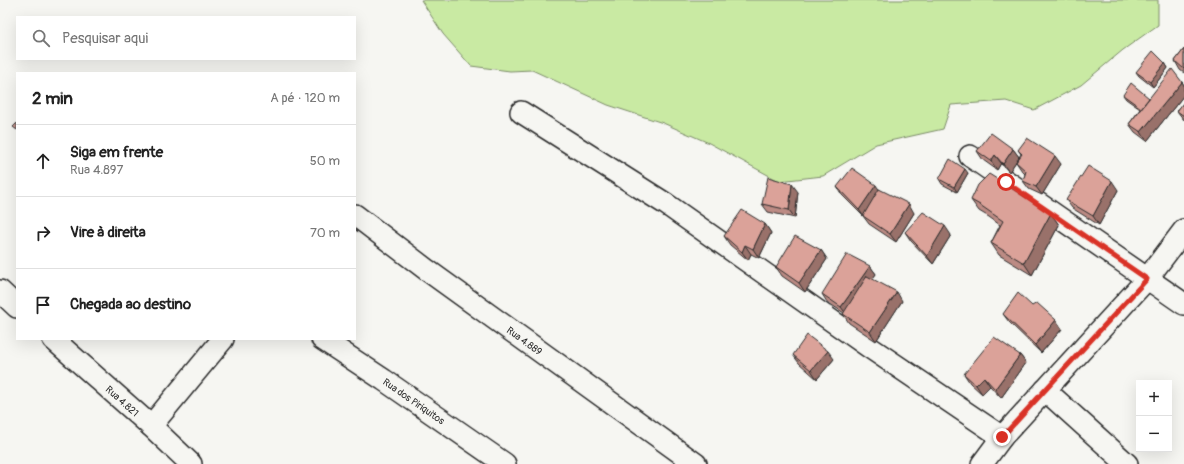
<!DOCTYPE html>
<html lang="pt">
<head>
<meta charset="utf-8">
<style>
	body { margin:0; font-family:Pangolin,sans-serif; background:#f2f2f2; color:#222 }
	.controls { position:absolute; right:12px; bottom:12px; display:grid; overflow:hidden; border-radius:0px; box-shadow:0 4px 16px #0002 }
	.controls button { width:36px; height:36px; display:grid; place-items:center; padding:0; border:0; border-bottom:1px solid #e0e0e0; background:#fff; color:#222; font:20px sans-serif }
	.stop { position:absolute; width:12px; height:12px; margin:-9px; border:3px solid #d93025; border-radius:50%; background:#fff }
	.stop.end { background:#d93025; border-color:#fff; box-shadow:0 1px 4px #0008 }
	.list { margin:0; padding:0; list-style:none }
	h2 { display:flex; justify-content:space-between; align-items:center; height:52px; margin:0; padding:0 16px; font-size:17px }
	h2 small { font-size:13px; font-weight:400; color:#767676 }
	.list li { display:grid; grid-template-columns:26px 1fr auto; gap:12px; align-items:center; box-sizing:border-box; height:72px; padding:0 16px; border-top:1px solid #e0e0e0 }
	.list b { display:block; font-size:15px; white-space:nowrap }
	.list p { margin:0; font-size:13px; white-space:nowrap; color:#767676 }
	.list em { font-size:13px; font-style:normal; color:#767676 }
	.icon { flex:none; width:22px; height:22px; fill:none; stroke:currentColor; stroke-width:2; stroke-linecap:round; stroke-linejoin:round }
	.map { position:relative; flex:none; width:1184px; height:464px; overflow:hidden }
	.search { position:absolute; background:#fff; box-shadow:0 4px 16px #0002; left:16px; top:16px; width:340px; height:44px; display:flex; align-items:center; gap:10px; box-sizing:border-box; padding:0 14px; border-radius:0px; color:#767676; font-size:15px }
	.panel { position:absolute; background:#fff; box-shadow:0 4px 16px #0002; left:16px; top:72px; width:340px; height:268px; border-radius:0px }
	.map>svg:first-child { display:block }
	.green { fill:#c9eaa3; stroke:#7a8a67 }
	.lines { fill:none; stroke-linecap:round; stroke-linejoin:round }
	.street-casing { stroke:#2b2b2b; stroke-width:24 }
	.street { stroke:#f6f6f2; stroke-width:21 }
	.wall { fill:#bc8b84; stroke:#2b2b2b }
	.shaded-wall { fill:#99716b; stroke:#2b2b2b }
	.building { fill:#dba299; stroke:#2b2b2b }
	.route { stroke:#d93025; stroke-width:5 }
	.labels { text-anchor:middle; stroke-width:3; stroke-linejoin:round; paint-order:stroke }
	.street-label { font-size:10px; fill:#2b2b2b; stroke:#f6f6f2 }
</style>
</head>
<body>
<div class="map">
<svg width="1184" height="464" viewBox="0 0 1184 464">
	<rect width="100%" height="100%" fill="#f6f6f2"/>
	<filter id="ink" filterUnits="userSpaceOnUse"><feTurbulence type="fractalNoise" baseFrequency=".025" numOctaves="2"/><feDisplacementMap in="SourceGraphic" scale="8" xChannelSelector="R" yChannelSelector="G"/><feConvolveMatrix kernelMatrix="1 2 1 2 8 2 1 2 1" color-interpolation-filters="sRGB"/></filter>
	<g filter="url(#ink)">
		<path class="green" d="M421,0h737v25l-35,25 -42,35 -47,25 -28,-9 -55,4 -8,24 -67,15 -53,32 -44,5 -70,-38 -46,-20 -55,-18 -76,-35 -22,1 -39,-5 -28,-32z"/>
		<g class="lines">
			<g class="street-casing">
				<g id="street">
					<path d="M521,112l145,92 203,143 133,90"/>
					<path d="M970,156l214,148"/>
					<path id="s1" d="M355,215l72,55 269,194"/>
					<path d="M0,291l17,16"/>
					<path id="s2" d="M53,339l98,87 40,38"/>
					<path id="s3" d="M322,339l62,41 121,84"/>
					<path d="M1045,390l82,74"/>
					<path d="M151,426l72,-87"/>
					<path d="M982,464l20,-27 145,-158 37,-49"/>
				</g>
			</g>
			<use href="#street" class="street"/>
		</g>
		<g class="wall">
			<path d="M1184,49v24l-4,-3 -5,-9z"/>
			<path d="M1165,63l3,5 -15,19 -14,-11 -3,-4z"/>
			<path d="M1182,82l2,3v10l-37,46 -12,-9 -6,-8 11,-15 -14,-10 -3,-4 26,3z"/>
			<path d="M1184,102v18l-7,-9z"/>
			<path d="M1013,149l6,8 -10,15 -8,-9 -4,7 -14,-10 -6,-9z"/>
			<path d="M1018,150l43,14 -19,31 -13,-6 -6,-8 2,-7 -3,-3 -6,-9 5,-8z"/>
			<path d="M968,173l-11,19 -15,-8 -3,-5z"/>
			<path d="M837,187l42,2 35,24 -18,29 -27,-18 -6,-8 -21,-21z"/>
			<path d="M1118,190l-19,35 -27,-17 -6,-8z"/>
			<path d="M798,192l-3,26 -27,-6 -6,-8z"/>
			<path d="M971,200l80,13 8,12 -27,50 -33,-20 -8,-12 9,-18 -11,-8 -10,-6z"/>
			<path d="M765,224l6,9 -12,25 -8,-4 -3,6 -18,-15 -6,-9z"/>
			<path d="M905,232l46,3 -18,29 -22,-23z"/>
			<path d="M821,250l6,9 -22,33 -23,-16 -6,-9z"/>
			<path d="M870,266l6,8 -4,5 30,22 -26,40 -27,-18 -6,-9 1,-1 -17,-11 -5,-8z"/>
			<path d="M1032,306l24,14 6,9 -21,24 -32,-31 -6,-8z"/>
			<path d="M793,355l41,4 -17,20 -18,-16z"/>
			<path d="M1020,355l6,8 -25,35 -11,-12 -8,8 -12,-11 -6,-9z"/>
		</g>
		<g class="shaded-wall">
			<path d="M1165,63l3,5 -15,19 -3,-5z"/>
			<path d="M1182,82l2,3v10l-37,46 -6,-9z"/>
			<path d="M1013,149l6,8 -10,15 -6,-8z"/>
			<path d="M995,155l6,8 -4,7 -6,-9z"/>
			<path d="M1055,156l6,8 -19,31 -6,-8z"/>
			<path d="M965,169l3,4 -11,19 -3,-5z"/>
			<path d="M1112,181l6,9 -19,35 -6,-9z"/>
			<path d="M792,184l6,8 -3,26 -6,-8z"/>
			<path d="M876,185l6,9 -18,23 -5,-7z"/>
			<path d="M909,204l5,9 -18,29 -6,-8z"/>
			<path d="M1051,213l8,12 -27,50 -8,-12z"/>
			<path d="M765,224l6,9 -12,25 -6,-9z"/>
			<path d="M945,226l6,9 -18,29 -6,-8z"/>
			<path d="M745,245l6,9 -3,6 -6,-8z"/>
			<path d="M821,250l6,9 -22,33 -6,-9z"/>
			<path d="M870,266l6,8 -29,41 -6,-8z"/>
			<path d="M897,292l5,9 -26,40 -6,-9z"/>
			<path d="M1056,320l6,9 -21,24 -6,-8z"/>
			<path d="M828,351l6,8 -17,20 -6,-9z"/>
			<path d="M1020,355l6,8 -25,35 -6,-9z"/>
			<path d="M984,377l6,9 -8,8 -6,-9z"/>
		</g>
		<g class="building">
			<path d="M1184,49v20l-9,-8z"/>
			<path d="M1153,51l12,12 -15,19 -14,-10z"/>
			<path d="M1172,69l10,13 -41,50 -12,-8z"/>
			<path d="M1131,83l18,15 -8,10 -18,-13z"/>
			<path d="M1184,102v14l-7,-5z"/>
			<path d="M17,123v7l-4,-3z"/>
			<path d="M991,133l22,16 -10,15 -8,-9 -4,6 -14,-10z"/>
			<path d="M1027,138l28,18 -19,31 -13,-6 3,-10 -10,-9 6,-8 -4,-4z"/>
			<path d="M950,159l15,10 -11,18 -15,-8z"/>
			<path d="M1088,166l24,15 -19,35 -27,-16z"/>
			<path d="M852,168l24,17 -17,25 -22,-23z"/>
			<path d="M989,174l62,39 -27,50 -33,-20 12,-22 -23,-16 -9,-5 7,-15z"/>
			<path d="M768,177l24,7 -3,26 -27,-6z"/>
			<path d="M879,189l30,15 -19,30 -27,-18z"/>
			<path d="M742,210l23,14 -12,25 -8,-4 -3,7 -18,-16z"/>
			<path d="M923,212l22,14 -18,30 -22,-24z"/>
			<path d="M795,236l26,14 -22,33 -23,-16z"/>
			<path d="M847,254l23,12 -29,41 -19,-13z"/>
			<path d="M867,276l30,16 -27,40 -27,-18z"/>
			<path d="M1018,293l14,13 5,-3 19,17 -21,25 -32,-31z"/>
			<path d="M807,335l21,16 -17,19 -18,-15z"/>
			<path d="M994,337l26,18 -25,34 -11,-12 -8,8 -12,-11z"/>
		</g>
	</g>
	<g class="lines" filter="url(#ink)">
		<path class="route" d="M1002,437l145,-158 -141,-97"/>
	</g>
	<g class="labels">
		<g class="street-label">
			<text dy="4" stroke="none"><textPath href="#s1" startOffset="211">Rua 4.889</textPath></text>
			<text dy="4" stroke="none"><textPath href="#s2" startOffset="93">Rua 4.821</textPath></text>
			<text dy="4" stroke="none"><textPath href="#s3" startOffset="111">Rua dos Piriquitos</textPath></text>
		</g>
	</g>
</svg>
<div class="controls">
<button>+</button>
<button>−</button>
</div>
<div class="stop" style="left:1006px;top:182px"></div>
<div class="stop end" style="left:1002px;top:437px"></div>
<div class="search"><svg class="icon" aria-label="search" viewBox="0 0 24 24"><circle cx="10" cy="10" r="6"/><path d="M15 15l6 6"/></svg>Pesquisar aqui</div>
<section class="panel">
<h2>2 min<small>A pé · 120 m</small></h2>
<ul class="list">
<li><svg class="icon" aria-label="ahead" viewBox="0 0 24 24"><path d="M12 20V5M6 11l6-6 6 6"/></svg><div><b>Siga em frente</b><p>Rua 4.897</p></div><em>50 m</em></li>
<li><svg class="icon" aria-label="right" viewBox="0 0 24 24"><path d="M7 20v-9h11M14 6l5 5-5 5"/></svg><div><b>Vire à direita</b></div><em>70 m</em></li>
<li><svg class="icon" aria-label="arrive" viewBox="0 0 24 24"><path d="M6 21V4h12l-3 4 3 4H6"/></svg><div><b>Chegada ao destino</b></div></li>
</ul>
</section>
</div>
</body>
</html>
